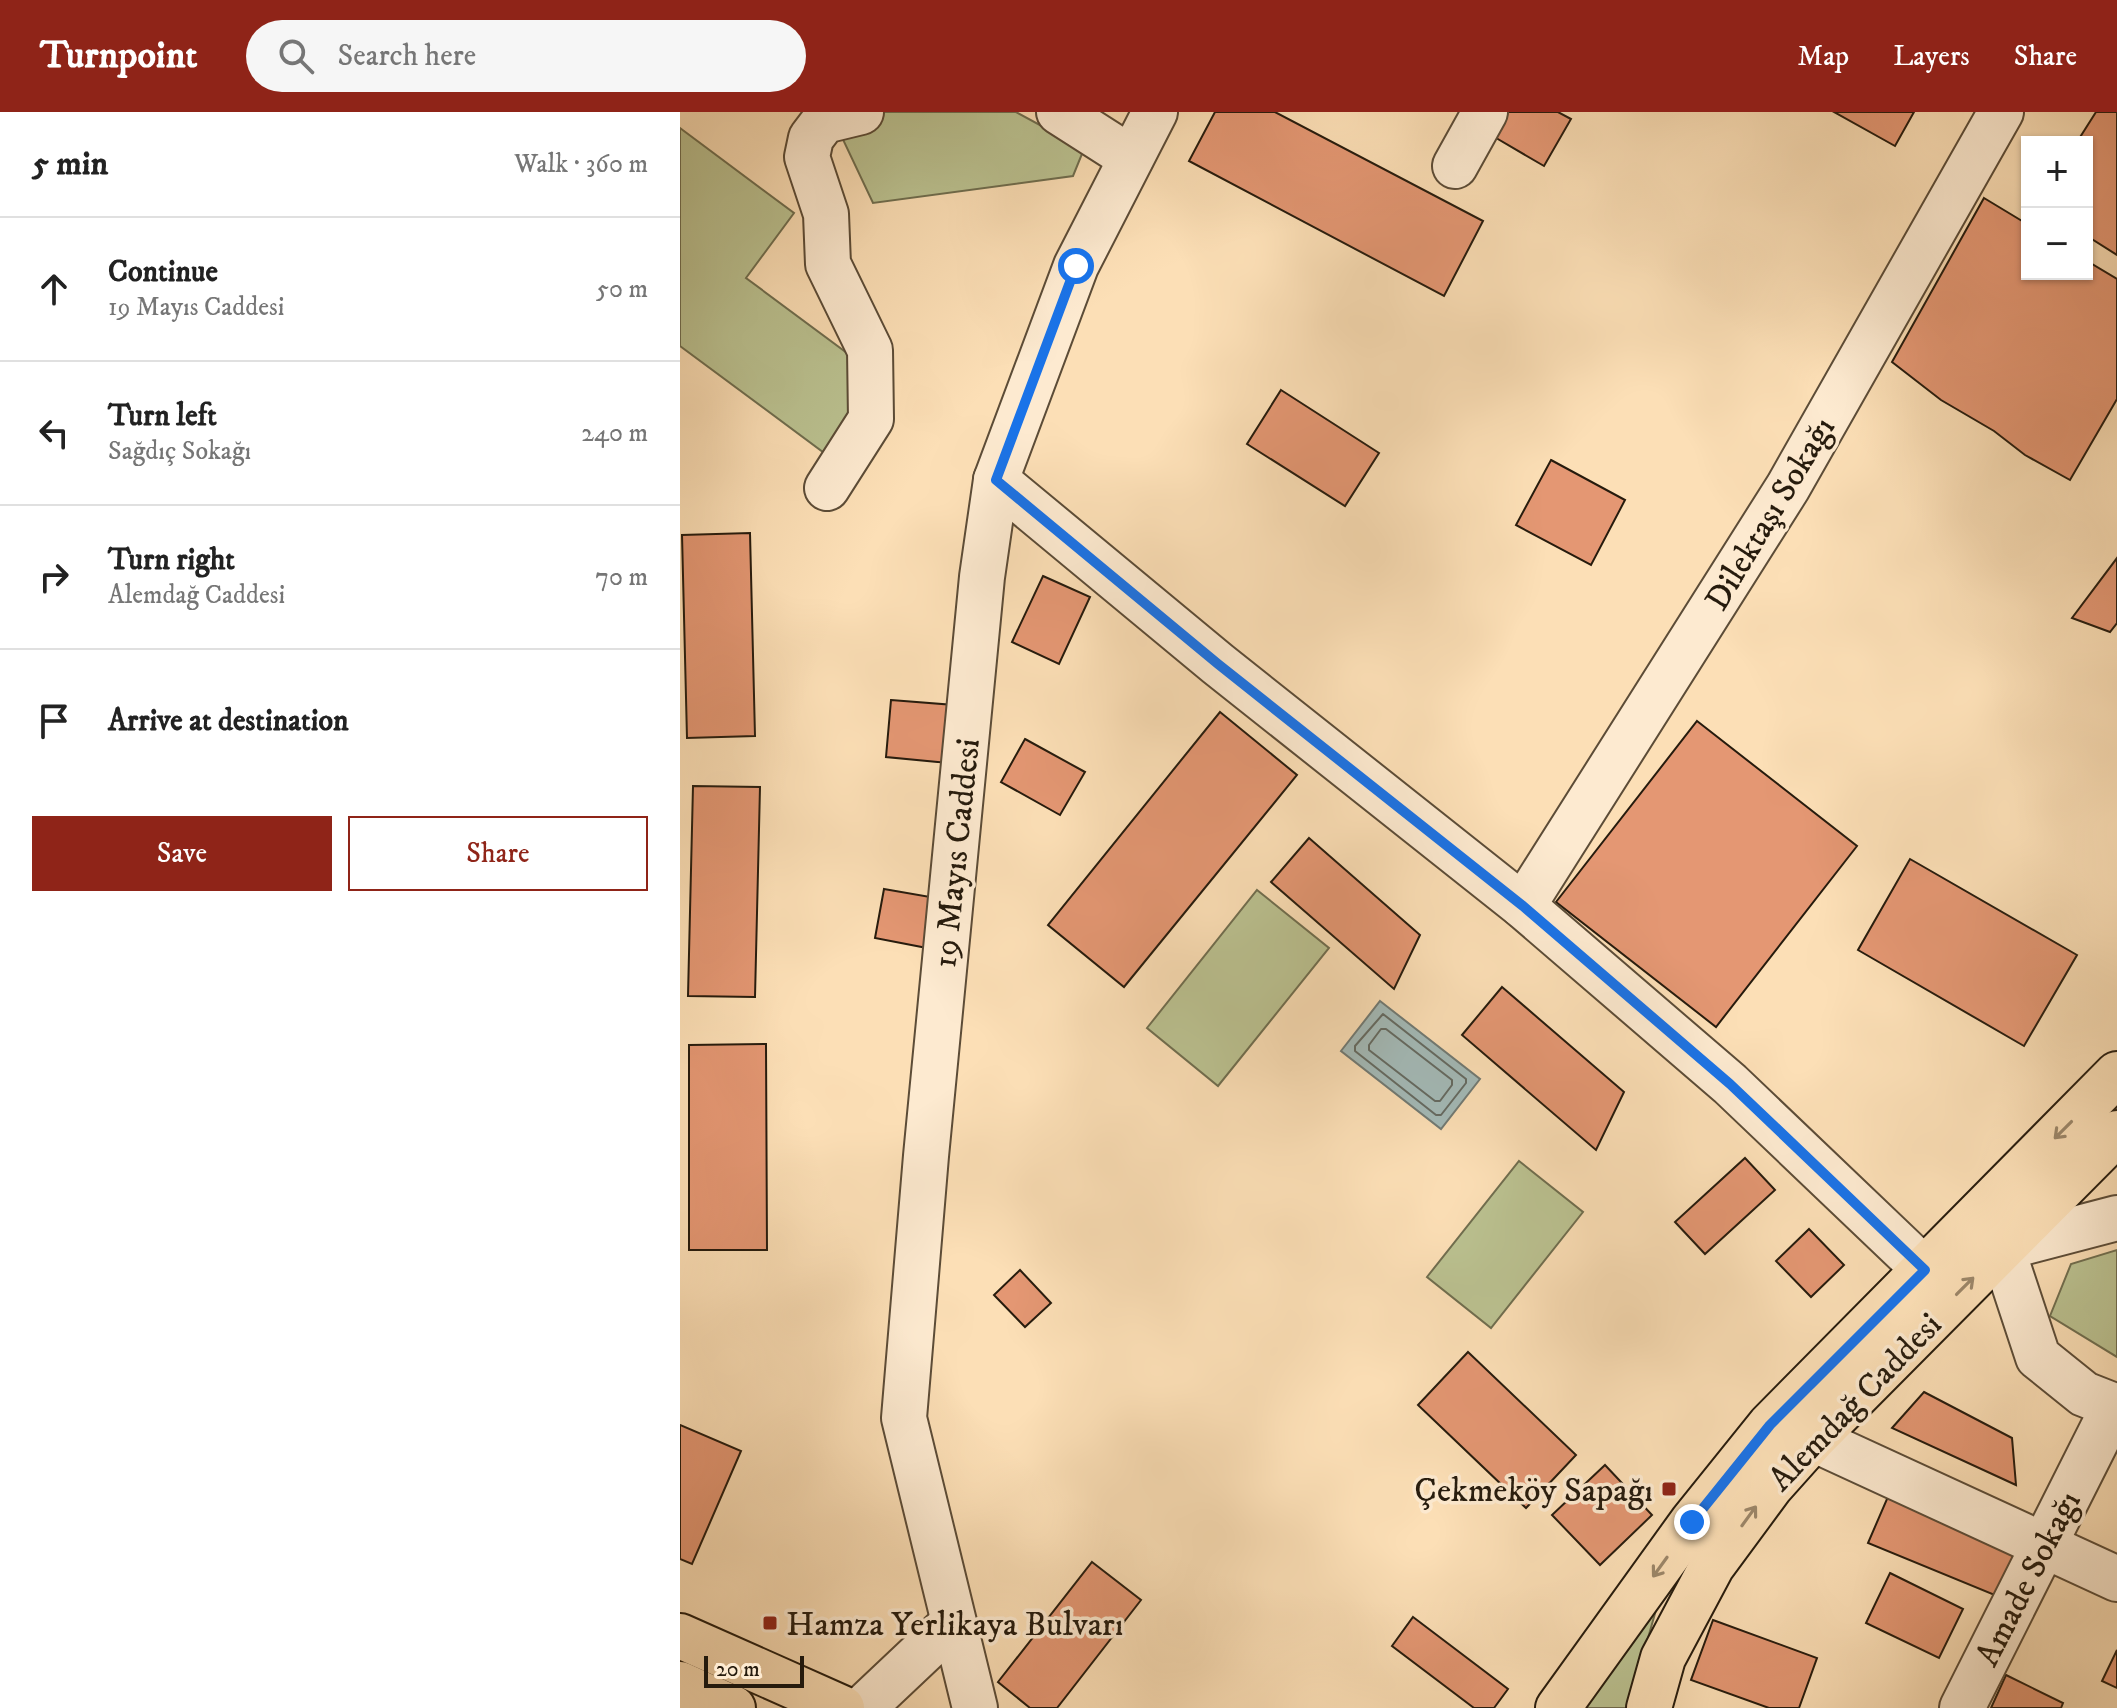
<!DOCTYPE html>
<html lang="en">
<head>
<meta charset="utf-8">
<style>
	body { margin:0; font-family:"IM FELL DW Pica",serif; background:#f6f6f6; color:#222 }
	.controls { position:absolute; right:24px; top:24px; display:grid; overflow:hidden; border-radius:0px; box-shadow:0 2px 6px #0004 }
	.controls button { width:72px; height:72px; display:grid; place-items:center; padding:0; border:0; border-bottom:2px solid #e0e0e0; background:#fff; color:#222; font:40px sans-serif }
	.scale { position:absolute; left:24px; bottom:20px; width:100px; box-sizing:border-box; padding-left:8px; border:4px solid #261b0d; border-top:0; font-size:22px; line-height:28px; white-space:nowrap; color:#261b0d; -webkit-text-stroke:6px #fdead0; paint-order:stroke }
	.stop { position:absolute; width:24px; height:24px; margin:-18px; border:6px solid #1a73e8; border-radius:50%; background:#fff }
	.stop.end { background:#1a73e8; border-color:#fff; box-shadow:0 2px 8px #0008 }
	.list { margin:0; padding:0; list-style:none }
	h2 { display:flex; justify-content:space-between; align-items:center; height:104px; margin:0; padding:0 32px; font-size:34px }
	h2 small { font-size:26px; font-weight:400; color:#767676 }
	.list li { display:grid; grid-template-columns:52px 1fr auto; gap:24px; align-items:center; box-sizing:border-box; height:144px; padding:0 32px; border-top:2px solid #e0e0e0 }
	.list b { display:block; font-size:30px; white-space:nowrap }
	.list p { margin:0; font-size:26px; white-space:nowrap; color:#767676 }
	.list em { font-size:26px; font-style:normal; color:#767676 }
	.actions { display:flex; gap:16px; padding:24px 32px }
	.actions a { flex:1; padding:18px 0; border:2px solid #8f2418; border-radius:0px; text-align:center; font-size:28px; color:#8f2418 }
	.actions .main { background:#8f2418; color:#fff }
	.icon { flex:none; width:44px; height:44px; fill:none; stroke:currentColor; stroke-width:2; stroke-linecap:round; stroke-linejoin:round }
	.map { position:relative; flex:none; width:1437px; height:1596px; overflow:hidden }
	header { display:flex; align-items:center; gap:48px; box-sizing:border-box; height:112px; padding:0 40px; background:#8f2418; color:#fff }
	header strong { font-size:38px }
	nav { display:flex; gap:44px; margin-inline-start:auto; font-size:28px }
	.search { width:560px; height:72px; background:#f6f6f6; display:flex; align-items:center; gap:20px; box-sizing:border-box; padding:0 28px; border-radius:44px; color:#767676; font-size:30px }
	main { display:flex }
	aside { flex:1; background:#fff }
	.map>svg:first-child { display:block }
	.green { fill:#bbc291; stroke:#706e4f; stroke-width:2 }
	.water { fill:#a3bab8; stroke:#717a74; stroke-width:2 }
	.lines { fill:none; stroke-linecap:round; stroke-linejoin:round }
	.shore { stroke:#646a62; stroke-width:2 }
	.building { fill:#e49773; stroke:#261b0d; stroke-width:2 }
	.minor-casing { stroke:#5c4c37; stroke-width:48 }
	.major-casing { stroke:#261b0d; stroke-width:48 }
	.minor { stroke:#fdead0; stroke-width:44 }
	.major { stroke:#fcdfb6; stroke-width:44 }
	.oneway { stroke:#9c876a }
	.route { stroke:#1a73e8; stroke-width:10 }
	.poi-dot { fill:#8f2418; stroke:#fdead0; stroke-width:3 }
	.labels { text-anchor:middle; stroke-width:7; stroke-linejoin:round; paint-order:stroke }
	.street-label { font-size:34px; fill:#261b0d; stroke:#fdead0 }
	.poi-label { font-size:34px; fill:#261b0d; stroke:#fdead0; text-anchor:end }
</style>
</head>
<body>
<header>
<strong>Turnpoint</strong>
<div class="search"><svg class="icon" aria-label="search" viewBox="0 0 24 24"><circle cx="10" cy="10" r="6"/><path d="M15 15l6 6"/></svg>Search here</div>
<nav><a>Map</a><a>Layers</a><a>Share</a></nav>
</header>
<main>
<aside>
<h2>5 min<small>Walk · 360 m</small></h2>
<ul class="list">
<li><svg class="icon" aria-label="ahead" viewBox="0 0 24 24"><path d="M12 20V5M6 11l6-6 6 6"/></svg><div><b>Continue</b><p>19 Mayıs Caddesi</p></div><em>50 m</em></li>
<li><svg class="icon" aria-label="left" viewBox="0 0 24 24"><path d="M17 20v-9H6M10 6l-5 5 5 5"/></svg><div><b>Turn left</b><p>Sağdıç Sokağı</p></div><em>240 m</em></li>
<li><svg class="icon" aria-label="right" viewBox="0 0 24 24"><path d="M7 20v-9h11M14 6l5 5-5 5"/></svg><div><b>Turn right</b><p>Alemdağ Caddesi</p></div><em>70 m</em></li>
<li><svg class="icon" aria-label="arrive" viewBox="0 0 24 24"><path d="M6 21V4h12l-3 4 3 4H6"/></svg><div><b>Arrive at destination</b></div></li>
</ul>
<div class="actions"><a class="main">Save</a><a>Share</a></div>
</aside>
<div class="map">
<svg width="1437" height="1596" viewBox="0 0 1437 1596">
	<rect width="100%" height="100%" fill="#fcdfb6"/>
	<filter id="stains"><feTurbulence type="fractalNoise" baseFrequency=".0025" numOctaves="4"/><feColorMatrix values="0 0 0 0 .2 0 0 0 0 .09 0 0 0 0 .02 0 0 0 .5 -.17"/></filter>
	<radialGradient id="worn" r=".72"><stop offset=".6" stop-color="#630" stop-opacity="0"/><stop offset="1" stop-color="#630" stop-opacity=".3"/></radialGradient>
	<g class="green">
		<path d="M150,0h186l68,37 -11,27 -200,27z"/>
		<path d="M0,16l114,85 -48,65 136,101 -55,76 -147,-109z"/>
		<path d="M577,778l72,58 -111,138 -71,-58z"/>
		<path d="M839,1049l64,51 -92,116 -64,-51z"/>
		<path d="M1437,1138v107l-67,-41 21,-52z"/>
		<path d="M978,1491l-30,105h-51z"/>
	</g>
	<path class="water" d="M700,889l100,78 -39,50 -100,-78z"/>
	<g class="lines">
		<g class="shore">
			<path d="M703,902l83,65v4l-25,32h-5l-81,-64v-5z"/>
			<path d="M701,917h5l66,51v5l-12,16h-5l-66,-51v-5z"/>
		</g>
	</g>
	<g class="building">
		<path d="M535,0h60l208,109 -39,75 -255,-135z"/>
		<path d="M824,0h54l13,7 -27,47 -53,-31z"/>
		<path d="M1154,0h80l-19,34z"/>
		<path d="M1416,0h21v143l-30,-19v-94h-10z"/>
		<path d="M1304,86l43,26v50h60v-13l30,18v120l-47,81 -45,-25 -31,-24 -53,-31 -49,-38z"/>
		<path d="M601,278l98,63 -34,53 -98,-62z"/>
		<path d="M871,348l74,40 -34,65 -75,-40z"/>
		<path d="M70,421l5,203 -68,2 -5,-203z"/>
		<path d="M1437,446v65l-7,9 -38,-14z"/>
		<path d="M363,464l47,21 -31,67 -47,-22z"/>
		<path d="M211,588l63,5 -6,58 -62,-6z"/>
		<path d="M540,600l77,63 -173,212 -76,-62z"/>
		<path d="M1017,609l160,125 -141,181 -160,-125z"/>
		<path d="M345,627l60,33 -25,43 -59,-33z"/>
		<path d="M13,674l67,1 -5,210 -67,-1z"/>
		<path d="M629,726l111,97 -26,54 -123,-107z"/>
		<path d="M1230,747l167,96 -53,91 -166,-96z"/>
		<path d="M204,777l52,9 -9,50 -52,-10z"/>
		<path d="M822,875l122,105 -28,58 -134,-115z"/>
		<path d="M86,932l1,206h-78v-205z"/>
		<path d="M1065,1046l30,32 -70,64 -30,-32z"/>
		<path d="M1129,1117l35,36 -33,32 -35,-36z"/>
		<path d="M340,1158l31,33 -26,24 -31,-32z"/>
		<path d="M788,1240l108,103 -50,53 -108,-103z"/>
		<path d="M1244,1280l88,46 4,47 -124,-57z"/>
		<path d="M0,1313l61,26 -49,113 -12,-5z"/>
		<path d="M925,1353l47,50 -52,50 -48,-50z"/>
		<path d="M1210,1380l128,53 -21,51 -129,-53z"/>
		<path d="M412,1450l49,38 -84,108h-27l-32,-26z"/>
		<path d="M1210,1461l73,36 -24,49 -73,-35z"/>
		<path d="M733,1505l95,72 -14,19h-20l-82,-62z"/>
		<path d="M1033,1508l104,38 -18,50h-30l-78,-28z"/>
		<path d="M1437,1538v38l-15,-7z"/>
		<path d="M1326,1563l57,28 -2,5h-70z"/>
	</g>
	<g class="lines">
		<g class="minor-casing">
			<g id="minor">
				<path d="M379,0l72,46"/>
				<path d="M775,54l30,-54"/>
				<path d="M316,368l222,184 305,242 207,178 195,186"/>
				<path d="M147,376l44,-69 -1,-69 -42,-86 -2,-50 -19,-57 4,-19 13,-17 37,-9"/>
				<path d="M843,794l265,-419 213,-375"/>
				<path d="M1437,1106l-115,30 36,109 46,37 33,13"/>
				<path d="M1133,1327l304,140"/>
				<path d="M183,1596l90,-85"/>
				<path d="M295,1596l-71,-290 22,-262 56,-579 14,-97 80,-214 79,-154"/>
				<path d="M1282,1596l152,-302"/>
			</g>
		</g>
		<g class="major-casing">
			<g id="major">
				<path d="M0,1524l162,72"/>
				<path d="M0,1572l53,24"/>
				<path d="M878,1596l134,-186 78,-97 347,-351"/>
				<path d="M969,1596l14,-50 49,-92 59,-80 42,-47 304,-306"/>
			</g>
		</g>
		<use href="#minor" class="minor"/>
		<use href="#major" class="major"/>
	</g>
	<defs><path id="oneway-shaft" d="M-6 0H5M1.5-3L5.5 0L1.5 3" fill="none" stroke-width="1.6" stroke-linecap="round" stroke-linejoin="round" transform="scale(2)"/></defs>
	<g class="oneway">
		<use href="#oneway-shaft" transform="translate(1383 1018) rotate(135)"/>
		<use href="#oneway-shaft" transform="translate(1285 1174) rotate(-45)"/>
		<use href="#oneway-shaft" transform="translate(1069 1404) rotate(-54)"/>
		<use href="#oneway-shaft" transform="translate(980 1455) rotate(126)"/>
	</g>
	<g class="lines">
		<path class="route" d="M396,154l-80,214 222,184 305,242 207,178 195,186 -155,155 -78,97"/>
	</g>
	<g class="poi-dot">
		<rect x="981" y="1369" width="16" height="16" rx="4"/>
		<rect x="82" y="1503" width="16" height="16" rx="4"/>
	</g>
	<g class="labels">
		<g class="street-label">
			<text transform="translate(1089 401) rotate(-59)" y="12">Dilektaşı Sokağı</text>
			<text transform="translate(275 741) rotate(-84)" y="12">19 Mayıs Caddesi</text>
			<text transform="translate(1174 1289) rotate(-46)" y="12">Alemdağ Caddesi</text>
			<text transform="translate(1347 1466) rotate(-63)" y="12">Amade Sokağı</text>
		</g>
		<g class="poi-label">
			<text x="973" y="1389">Çekmeköy Sapağı</text>
			<text x="106" y="1523" text-anchor="start">Hamza Yerlikaya Bulvarı</text>
		</g>
	</g>
	<rect width="100%" height="100%" filter="url(#stains)"/>
	<rect width="100%" height="100%" fill="url(#worn)"/>
</svg>
<div class="controls">
<button>+</button>
<button>−</button>
</div>
<div class="scale">20 m</div>
<div class="stop" style="left:396px;top:154px"></div>
<div class="stop end" style="left:1012px;top:1410px"></div>
</div>
</main>
</body>
</html>
